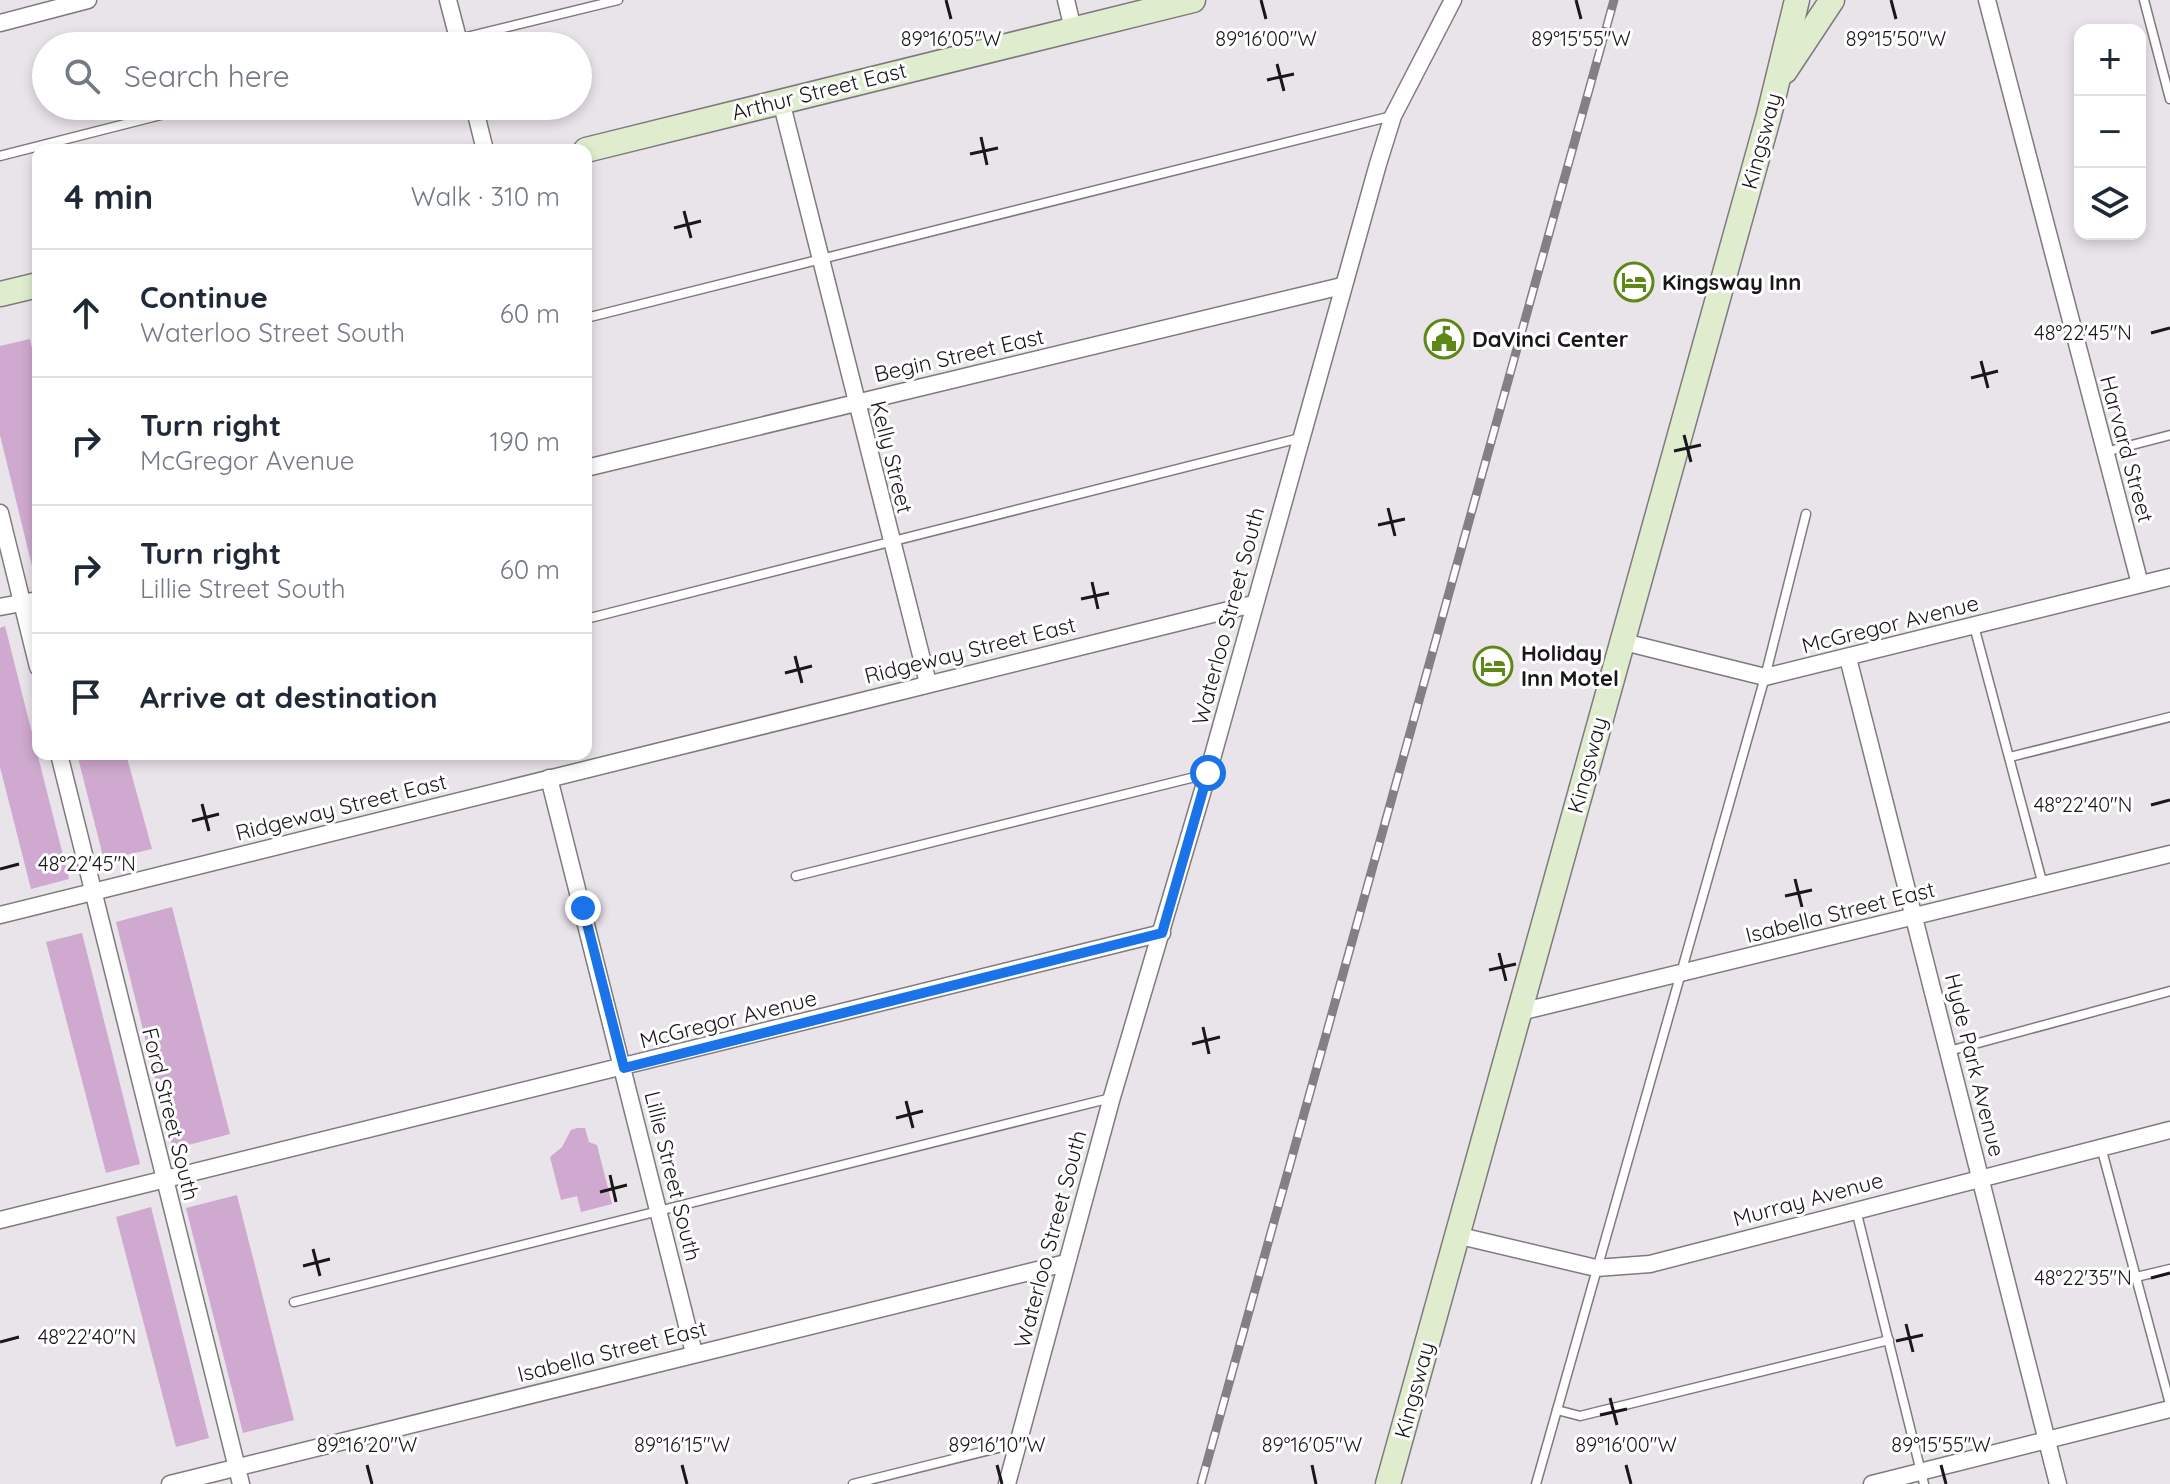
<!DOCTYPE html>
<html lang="en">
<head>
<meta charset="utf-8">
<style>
	body { margin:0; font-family:Quicksand,sans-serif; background:#f6f6f7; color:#1f2937 }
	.controls { position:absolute; right:24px; top:24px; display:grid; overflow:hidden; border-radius:16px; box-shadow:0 4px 12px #0003 }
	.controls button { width:72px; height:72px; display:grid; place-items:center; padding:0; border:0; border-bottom:2px solid #e0e1e3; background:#fff; color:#1f2937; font:40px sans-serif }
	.stop { position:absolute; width:24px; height:24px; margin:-18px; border:6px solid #1a73e8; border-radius:50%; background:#fff }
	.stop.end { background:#1a73e8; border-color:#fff; box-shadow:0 2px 8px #0008 }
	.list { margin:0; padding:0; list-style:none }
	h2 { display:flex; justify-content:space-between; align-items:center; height:104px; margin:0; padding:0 32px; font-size:34px }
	h2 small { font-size:26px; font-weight:400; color:#747a83 }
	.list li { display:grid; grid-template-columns:52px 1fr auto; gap:24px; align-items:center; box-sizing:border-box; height:128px; padding:0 32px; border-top:2px solid #e0e1e3 }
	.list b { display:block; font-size:30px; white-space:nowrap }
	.list p { margin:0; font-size:26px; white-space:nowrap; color:#747a83 }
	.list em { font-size:26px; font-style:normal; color:#747a83 }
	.icon { flex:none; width:44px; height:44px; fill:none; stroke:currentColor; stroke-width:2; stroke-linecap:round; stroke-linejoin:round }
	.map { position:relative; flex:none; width:2170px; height:1484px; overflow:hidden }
	.search { position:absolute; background:#fff; box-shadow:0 4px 12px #0003; left:32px; top:32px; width:560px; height:88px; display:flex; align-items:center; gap:20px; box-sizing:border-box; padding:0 28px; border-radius:44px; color:#747a83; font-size:30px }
	.panel { position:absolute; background:#fff; box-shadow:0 4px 12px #0003; left:32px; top:144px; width:560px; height:616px; border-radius:16px }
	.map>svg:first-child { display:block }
	.green { fill:#cfa9cf }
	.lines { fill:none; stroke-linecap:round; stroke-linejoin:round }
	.service-casing { stroke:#7f7a7e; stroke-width:11 }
	.minor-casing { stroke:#7f7a7e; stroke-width:19 }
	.secondary-casing { stroke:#7f7a7e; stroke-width:27 }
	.service { stroke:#fff; stroke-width:8 }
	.minor { stroke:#fff; stroke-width:16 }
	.secondary { stroke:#dfedce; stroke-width:24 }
	.rail-casing { stroke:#837f83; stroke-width:9 }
	.rail { stroke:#fff; stroke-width:6; stroke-dasharray:18; stroke-linecap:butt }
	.route { stroke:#1a73e8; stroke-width:10 }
	.ticks { fill:none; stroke:#191719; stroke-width:3 }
	.labels { text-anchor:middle; stroke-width:6; stroke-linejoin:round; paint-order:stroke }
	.street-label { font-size:22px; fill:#191719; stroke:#fff }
	.poi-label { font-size:22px; font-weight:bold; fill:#191719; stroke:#fff; text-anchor:start }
	.ticks-label { font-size:20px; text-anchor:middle; fill:#191719; stroke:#fff; stroke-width:6; stroke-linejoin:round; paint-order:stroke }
</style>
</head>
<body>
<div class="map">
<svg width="2170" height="1484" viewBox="0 0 2170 1484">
	<rect width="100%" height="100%" fill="#e9e4e9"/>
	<g class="green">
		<path d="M30,339l8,36v196l-5,-1 -33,-135v-89z"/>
		<path d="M5,626l64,253 -38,10 -31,-122v-139z"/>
		<path d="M77,754h49l26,95 -48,11z"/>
		<path d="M172,907l58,227 -57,15 -57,-227z"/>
		<path d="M82,933l58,231 -34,9 -60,-231z"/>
		<path d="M577,1128h8l4,14 8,3 15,59 -31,8 -4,-16 -16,4 -11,-43 12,-10 9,-17z"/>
		<path d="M237,1195l57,225 -51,13 -57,-225z"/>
		<path d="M151,1207l58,231 -33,9 -60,-230z"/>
	</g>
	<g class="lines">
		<g class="service-casing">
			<g id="service">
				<path d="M2144,0l26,99"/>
				<path d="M430,46l188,-46"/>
				<path d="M0,156l196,-50"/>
				<path d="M586,318l806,-202"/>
				<path d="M2105,452l65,-17"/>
				<path d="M586,619l714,-181"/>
				<path d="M1974,626l69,259"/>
				<path d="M2010,757l160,-40"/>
				<path d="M796,876l411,-102"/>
				<path d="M1949,1051l221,-60"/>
				<path d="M2101,1147l69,257"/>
				<path d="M1856,1210l68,274"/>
				<path d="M2136,1277l34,-8"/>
				<path d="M294,1302l817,-204"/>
				<path d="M1557,1410l23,6 309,-76"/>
				<path d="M853,1484l165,-41"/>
				<path d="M1536,1484l229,-807 41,-163"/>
			</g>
		</g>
		<g class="minor-casing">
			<g id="minor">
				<path d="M448,0l12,46"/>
				<path d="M1066,0l7,29"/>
				<path d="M1987,0l153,584"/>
				<path d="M0,23l88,-23"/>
				<path d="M781,101l147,582"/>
				<path d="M474,106l11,44"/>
				<path d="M586,468l756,-182"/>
				<path d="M0,513l38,154"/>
				<path d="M0,607l38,-7"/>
				<path d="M1620,641l145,36 405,-100"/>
				<path d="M1848,658l210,826"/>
				<path d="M59,754l182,730"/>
				<path d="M549,778l145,575"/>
				<path d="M0,915l1253,-311"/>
				<path d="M1520,1012l650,-158"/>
				<path d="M0,1220l1162,-287"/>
				<path d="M1456,1235l140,33 54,-4 520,-134"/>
				<path d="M170,1484l896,-221"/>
				<path d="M1007,1484l105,-387 96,-324 170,-609 15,-48 60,-116"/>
				<path d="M1872,1484l298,-75"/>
			</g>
		</g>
		<g class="secondary-casing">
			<g id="secondary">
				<path d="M1785,71l47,-71"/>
				<path d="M586,150l607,-150"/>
				<path d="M0,294l38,-9"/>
				<path d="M1388,1484l381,-1369 28,-115"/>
			</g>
		</g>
		<use href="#service" class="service"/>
		<use href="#minor" class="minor"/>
		<use href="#secondary" class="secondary"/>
		<g class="rail-casing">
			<path id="rail" d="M1201,1484l413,-1484"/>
		</g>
		<use href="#rail" class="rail"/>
	</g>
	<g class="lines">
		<path class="route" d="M583,908l41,160 538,-135 46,-160"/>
	</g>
	<path class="ticks" d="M946,0l5,19M1261,0l5,19M1576,0l5,19M1891,0l5,19M1277,64l7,27M1267,80l27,-6M981,137l6,28M970,154l28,-6M684,211l7,27M674,228l27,-7M2151,333l19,-5M1981,361l7,27M1971,378l27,-7M1684,435l7,27M1674,451l27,-6M1388,508l7,28M1378,525l27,-6M1092,582l6,27M1081,599l28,-6M795,656l7,27M785,673l27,-7M202,804l7,27M2151,805l19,-5M192,821l27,-7M0,869l19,-5M1795,879l7,28M1785,896l27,-6M1499,953l7,28M1489,970l27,-6M1203,1027l6,27M1192,1044l28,-7M906,1101l7,27M896,1118l27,-7M610,1175l6,27M600,1192l27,-7M313,1249l7,27M303,1266l27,-7M2151,1278l19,-5M1906,1324l7,28M1896,1341l27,-6M0,1342l19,-5M1610,1398l7,27M1600,1415l27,-6M367,1465l5,19M682,1465l5,19M997,1465l5,19M1312,1465l4,19M1626,1465l5,19M1941,1465l5,19"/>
	<defs>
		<g id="hotel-ring" transform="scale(2)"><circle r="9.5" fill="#fff" stroke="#5e8816" stroke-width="1.5"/><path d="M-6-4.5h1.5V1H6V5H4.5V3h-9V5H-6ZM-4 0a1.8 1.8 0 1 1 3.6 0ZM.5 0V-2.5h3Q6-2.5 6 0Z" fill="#5e8816"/></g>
		<g id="civic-ring" transform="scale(2)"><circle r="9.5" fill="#fff" stroke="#5e8816" stroke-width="1.5"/><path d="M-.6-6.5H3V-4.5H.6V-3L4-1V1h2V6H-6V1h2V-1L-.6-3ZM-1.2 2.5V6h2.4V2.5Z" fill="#5e8816"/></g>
	</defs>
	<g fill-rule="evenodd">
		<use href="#hotel-ring" x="1634" y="282"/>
		<use href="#civic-ring" x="1444" y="339"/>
		<use href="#hotel-ring" x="1493" y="666"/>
	</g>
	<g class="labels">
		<g class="street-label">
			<text transform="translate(819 91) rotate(-14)" y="8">Arthur Street East</text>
			<text transform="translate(1761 141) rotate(-75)" y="8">Kingsway</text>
			<text transform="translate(959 355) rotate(-13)" y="8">Begin Street East</text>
			<text transform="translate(2127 449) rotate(75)" y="8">Harvard Street</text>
			<text transform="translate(892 457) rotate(76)" y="8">Kelly Street</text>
			<text transform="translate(1228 616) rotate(-75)" y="8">Waterloo Street South</text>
			<text transform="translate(1890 624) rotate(-14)" y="8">McGregor Avenue</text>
			<text transform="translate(970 650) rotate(-14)" y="8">Ridgeway Street East</text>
			<text transform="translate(1587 765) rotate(-75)" y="8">Kingsway</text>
			<text transform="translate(341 807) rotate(-14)" y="8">Ridgeway Street East</text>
			<text transform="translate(1840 912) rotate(-14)" y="8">Isabella Street East</text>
			<text transform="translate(728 1019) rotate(-14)" y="8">McGregor Avenue</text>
			<text transform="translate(1975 1065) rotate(76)" y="8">Hyde Park Avenue</text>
			<text transform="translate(171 1114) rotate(76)" y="8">Ford Street South</text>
			<text transform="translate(673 1176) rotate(76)" y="8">Lillie Street South</text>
			<text transform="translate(1808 1199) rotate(-15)" y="8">Murray Avenue</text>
			<text transform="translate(1050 1239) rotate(-75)" y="8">Waterloo Street South</text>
			<text transform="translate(612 1351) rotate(-14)" y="8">Isabella Street East</text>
			<text transform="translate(1414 1390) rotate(-75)" y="8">Kingsway</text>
		</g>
		<g class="poi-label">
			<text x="1662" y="290">Kingsway Inn</text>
			<text x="1472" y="347">DaVinci Center</text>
			<text x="1521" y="661">Holiday<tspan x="1521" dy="25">Inn Motel</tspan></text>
		</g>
	</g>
	<g class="ticks-label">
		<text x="1896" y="46">89°15'50"W</text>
		<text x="951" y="46">89°16'05"W</text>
		<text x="1266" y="46">89°16'00"W</text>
		<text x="1581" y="46">89°15'55"W</text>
		<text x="2083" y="340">48°22'45"N</text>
		<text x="2083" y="812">48°22'40"N</text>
		<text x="87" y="871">48°22'45"N</text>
		<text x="2083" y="1285">48°22'35"N</text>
		<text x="87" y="1344">48°22'40"N</text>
		<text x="367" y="1452">89°16'20"W</text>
		<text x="682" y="1452">89°16'15"W</text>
		<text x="997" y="1452">89°16'10"W</text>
		<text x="1312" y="1452">89°16'05"W</text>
		<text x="1626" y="1452">89°16'00"W</text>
		<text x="1941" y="1452">89°15'55"W</text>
	</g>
</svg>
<div class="controls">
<button>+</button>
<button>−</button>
<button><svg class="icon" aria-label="layers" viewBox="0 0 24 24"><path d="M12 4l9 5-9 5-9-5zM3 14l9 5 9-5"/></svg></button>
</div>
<div class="stop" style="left:1208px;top:773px"></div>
<div class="stop end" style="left:583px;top:908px"></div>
<div class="search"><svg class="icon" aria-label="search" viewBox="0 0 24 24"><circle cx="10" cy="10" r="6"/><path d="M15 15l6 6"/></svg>Search here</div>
<section class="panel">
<h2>4 min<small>Walk · 310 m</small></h2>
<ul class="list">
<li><svg class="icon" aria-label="ahead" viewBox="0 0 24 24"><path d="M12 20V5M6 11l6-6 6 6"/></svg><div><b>Continue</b><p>Waterloo Street South</p></div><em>60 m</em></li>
<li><svg class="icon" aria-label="right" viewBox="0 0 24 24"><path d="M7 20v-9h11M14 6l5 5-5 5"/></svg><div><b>Turn right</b><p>McGregor Avenue</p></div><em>190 m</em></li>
<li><svg class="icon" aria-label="right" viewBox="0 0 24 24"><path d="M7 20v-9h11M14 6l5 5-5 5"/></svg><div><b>Turn right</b><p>Lillie Street South</p></div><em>60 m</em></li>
<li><svg class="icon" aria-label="arrive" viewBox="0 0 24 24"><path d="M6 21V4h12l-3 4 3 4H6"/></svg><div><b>Arrive at destination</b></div></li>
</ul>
</section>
</div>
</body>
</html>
